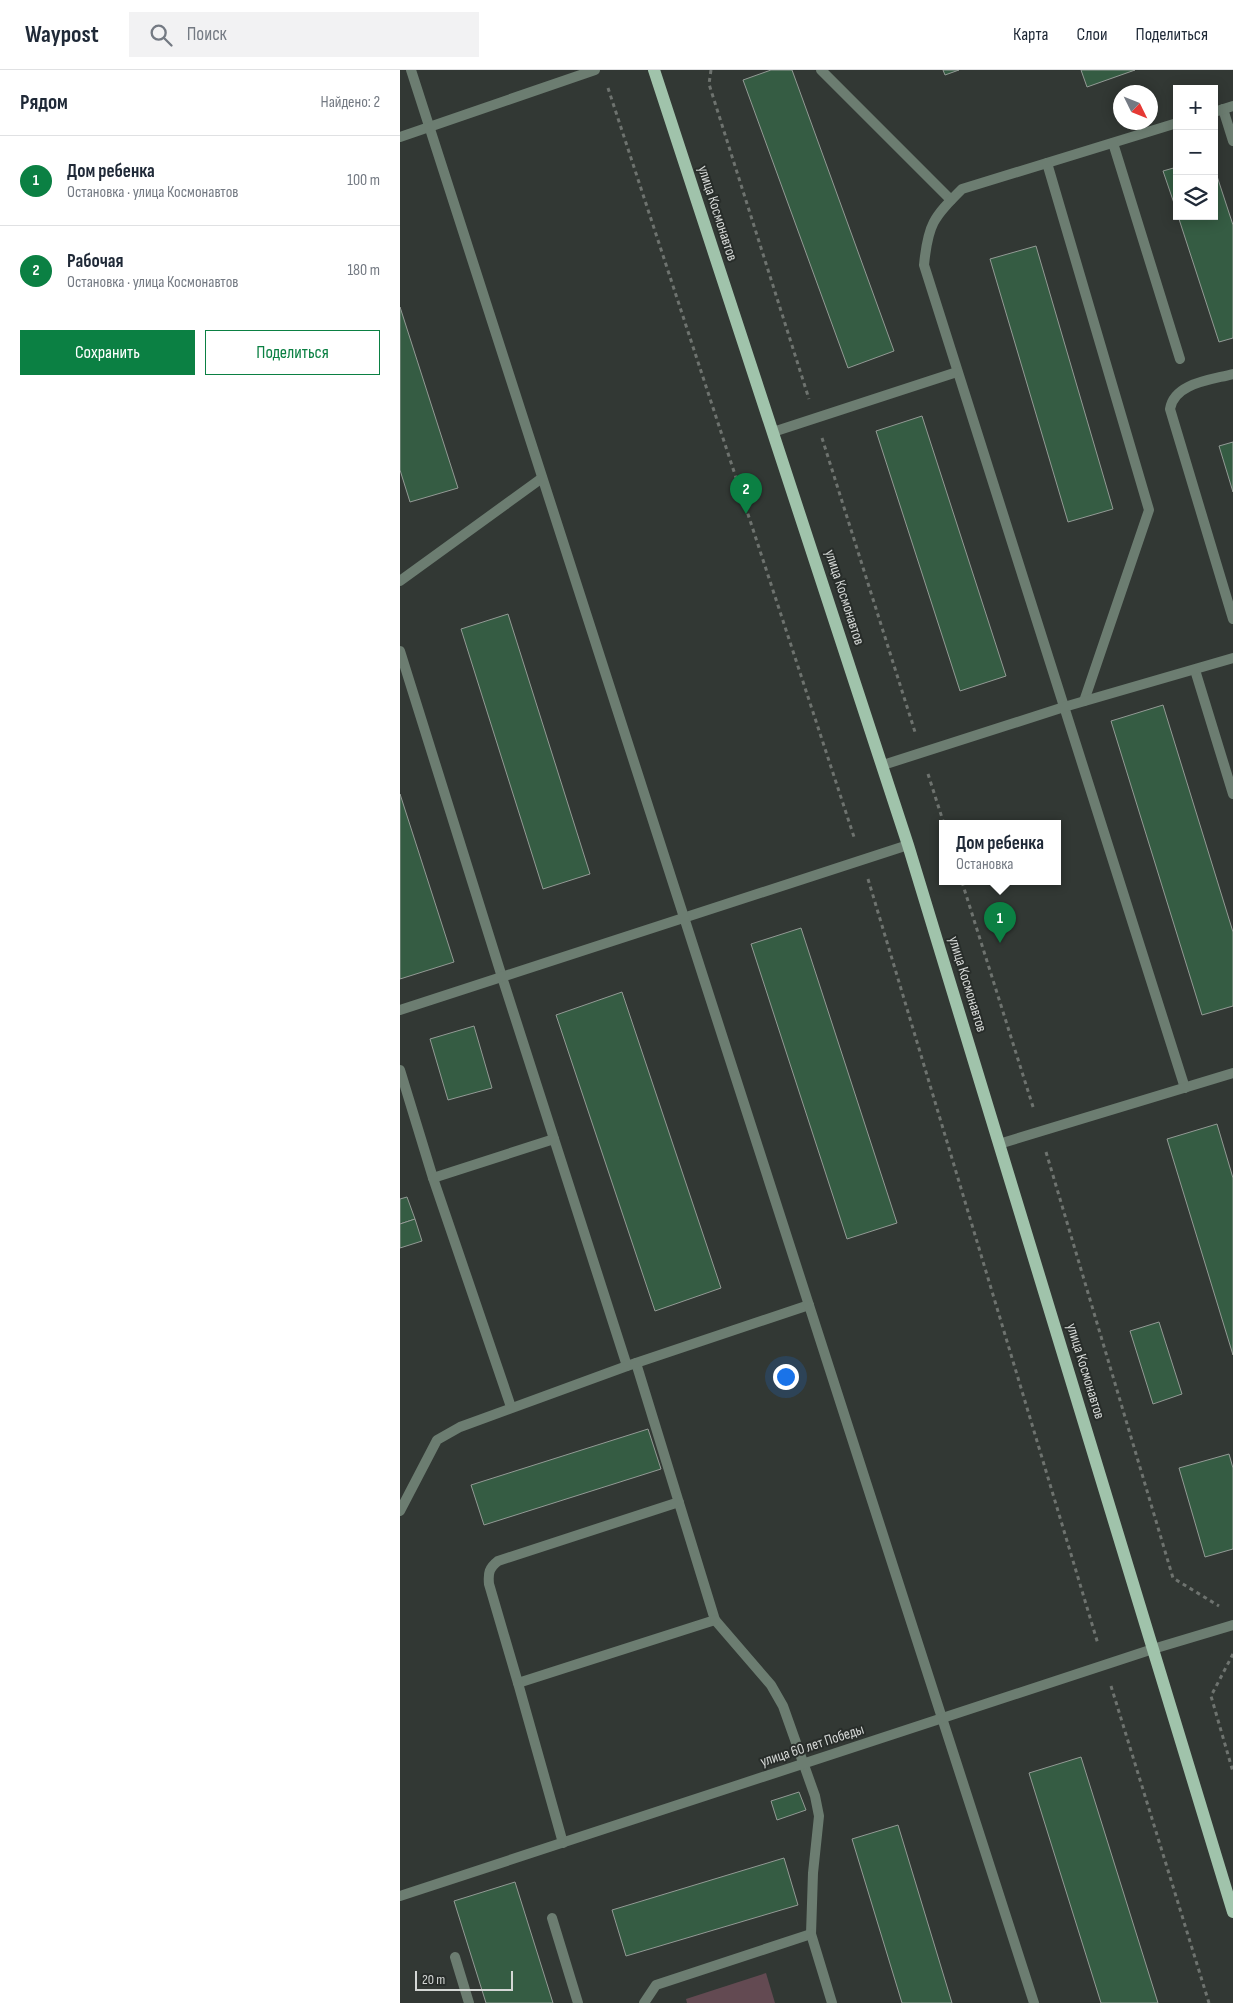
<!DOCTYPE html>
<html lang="ru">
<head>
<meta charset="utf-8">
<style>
  body { margin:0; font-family:"Sofia Sans Condensed",sans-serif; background:#f2f2f3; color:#1f2937 }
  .controls { position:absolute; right:15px; top:15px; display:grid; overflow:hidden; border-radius:0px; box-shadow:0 2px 12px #0003 }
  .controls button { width:45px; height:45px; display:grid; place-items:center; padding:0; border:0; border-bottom:1px solid #e0e1e3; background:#fff; color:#1f2937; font:25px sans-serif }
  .compass { position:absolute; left:713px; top:15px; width:45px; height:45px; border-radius:50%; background:#fff; box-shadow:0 2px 12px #0003; rotate:133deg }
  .scale { position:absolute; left:15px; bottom:12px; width:98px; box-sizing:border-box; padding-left:5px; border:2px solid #d4d7d5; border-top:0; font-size:14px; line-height:18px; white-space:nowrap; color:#d4d7d5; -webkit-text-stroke:4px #282d2a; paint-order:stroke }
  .you { position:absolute; left:385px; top:1306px; width:18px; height:18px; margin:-12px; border:4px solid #fff; border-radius:50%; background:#1a73e8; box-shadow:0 0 0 8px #1a73e833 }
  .badge { display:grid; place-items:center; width:32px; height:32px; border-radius:50%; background:#0b8043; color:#fff; font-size:16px; font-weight:700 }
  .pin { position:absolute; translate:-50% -41px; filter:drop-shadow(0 1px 2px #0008) }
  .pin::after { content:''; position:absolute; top:26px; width:18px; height:15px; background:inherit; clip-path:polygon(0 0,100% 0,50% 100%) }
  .popup { position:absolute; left:539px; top:750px; width:122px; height:65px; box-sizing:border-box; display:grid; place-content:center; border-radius:0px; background:#fff; filter:drop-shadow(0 1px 4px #0005); font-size:16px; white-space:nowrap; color:#747a83 }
  .popup b { font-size:19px; color:#1f2937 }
  .popup::after { content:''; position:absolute; left:50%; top:100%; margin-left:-10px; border:10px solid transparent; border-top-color:#fff }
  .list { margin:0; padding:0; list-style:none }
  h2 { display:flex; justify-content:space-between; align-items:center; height:65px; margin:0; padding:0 20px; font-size:21px }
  h2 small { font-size:16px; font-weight:400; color:#747a83 }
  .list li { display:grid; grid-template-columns:32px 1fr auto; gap:15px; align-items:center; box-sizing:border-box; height:90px; padding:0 20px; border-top:1px solid #e0e1e3 }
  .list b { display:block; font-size:19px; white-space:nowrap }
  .list p { margin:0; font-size:16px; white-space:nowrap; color:#747a83 }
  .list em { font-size:16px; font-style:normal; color:#747a83 }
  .actions { display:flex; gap:10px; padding:15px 20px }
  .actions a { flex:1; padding:11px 0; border:1px solid #0b8043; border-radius:0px; text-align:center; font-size:18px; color:#0b8043 }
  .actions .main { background:#0b8043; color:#fff }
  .icon { flex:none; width:28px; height:28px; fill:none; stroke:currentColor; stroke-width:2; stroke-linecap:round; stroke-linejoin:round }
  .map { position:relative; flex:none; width:833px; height:1933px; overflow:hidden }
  header { display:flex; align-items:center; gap:30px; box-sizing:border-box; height:70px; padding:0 25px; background:#fff; border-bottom:1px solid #e0e1e3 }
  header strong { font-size:24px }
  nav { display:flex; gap:28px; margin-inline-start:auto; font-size:18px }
  .search { width:350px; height:45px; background:#f2f2f3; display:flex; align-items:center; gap:12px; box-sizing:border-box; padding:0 18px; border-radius:0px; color:#747a83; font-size:19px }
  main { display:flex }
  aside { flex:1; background:#fff }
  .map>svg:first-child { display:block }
  .green { fill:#634a52 }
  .building { fill:#355c43; stroke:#939a95 }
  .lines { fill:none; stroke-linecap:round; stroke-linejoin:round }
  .path { stroke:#6e736f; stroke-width:3; stroke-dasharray:4 4; stroke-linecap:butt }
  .service { stroke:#6c7d71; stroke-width:10 }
  .minor { stroke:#6c7d71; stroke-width:10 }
  .tertiary { stroke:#6c7d71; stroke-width:10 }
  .primary { stroke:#a0c3ab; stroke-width:12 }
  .labels { text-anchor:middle; stroke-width:4; stroke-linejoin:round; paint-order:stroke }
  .street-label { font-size:15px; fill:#d4d7d5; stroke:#282d2a }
</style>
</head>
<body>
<header>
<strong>Waypost</strong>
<div class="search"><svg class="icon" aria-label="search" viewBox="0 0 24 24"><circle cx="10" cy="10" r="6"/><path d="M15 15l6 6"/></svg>Поиск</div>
<nav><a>Карта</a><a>Слои</a><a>Поделиться</a></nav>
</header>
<main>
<aside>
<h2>Рядом<small>Найдено: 2</small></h2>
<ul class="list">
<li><span class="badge">1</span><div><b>Дом ребенка</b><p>Остановка · улица Космонавтов</p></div><em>100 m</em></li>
<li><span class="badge">2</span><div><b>Рабочая</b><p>Остановка · улица Космонавтов</p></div><em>180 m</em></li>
</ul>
<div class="actions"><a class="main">Сохранить</a><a>Поделиться</a></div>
</aside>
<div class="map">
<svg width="833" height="1933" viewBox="0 0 833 1933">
  <rect width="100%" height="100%" fill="#323834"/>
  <polygon class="green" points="366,1903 375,1933 287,1933 286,1929"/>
  <g class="building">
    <polygon points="371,0 392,0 494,281 448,298 343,10"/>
    <polygon points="543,0 559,0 545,5"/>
    <polygon points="681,0 735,0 687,17"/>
    <polygon points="777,97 777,142 763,101"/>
    <polygon points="814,97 833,155 833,268 819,272 778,146 814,146"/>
    <polygon points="636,176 713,439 668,452 590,189"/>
    <polygon points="0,237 58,418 10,432 0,400"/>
    <polygon points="522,346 606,606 560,621 476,361"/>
    <polygon points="833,372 833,422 819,376"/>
    <polygon points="108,544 190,804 143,819 61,559"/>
    <polygon points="763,635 833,862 833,936 802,945 711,651"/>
    <polygon points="0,724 54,892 0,909"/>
    <polygon points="401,858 497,1153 447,1169 351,874"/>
    <polygon points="222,922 321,1218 255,1241 156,945"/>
    <polygon points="74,956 92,1018 48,1030 30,969"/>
    <polygon points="817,1054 833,1108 833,1285 767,1069"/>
    <polygon points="7,1127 15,1149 0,1154 0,1129"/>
    <polygon points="15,1149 22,1171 0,1178 0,1154"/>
    <polygon points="759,1252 782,1324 753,1334 730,1261"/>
    <polygon points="248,1359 261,1399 84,1455 71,1415"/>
    <polygon points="829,1384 833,1398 833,1479 805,1487 779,1398"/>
    <polygon points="681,1687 758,1933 701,1933 629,1703"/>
    <polygon points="399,1722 406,1740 377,1750 371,1731"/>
    <polygon points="498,1755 552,1933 502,1933 452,1769"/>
    <polygon points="384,1788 398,1835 226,1886 212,1840"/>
    <polygon points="115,1812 153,1933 86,1933 54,1831"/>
  </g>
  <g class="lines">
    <g class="path">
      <polyline points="311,0 309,14 409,329"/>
      <polyline points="208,18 455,770"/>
      <polyline points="422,368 515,662"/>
      <polyline points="528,704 544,754"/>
      <polyline points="468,809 698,1574"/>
      <polyline points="562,812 634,1040"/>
      <polyline points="646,1082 773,1508 819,1536"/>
      <polyline points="833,1584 811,1626 833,1702"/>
      <polyline points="711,1616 809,1933"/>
    </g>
    <g class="service">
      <polyline points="421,0 551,130"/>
      <polyline points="823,39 833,71"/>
      <polyline points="814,42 833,36"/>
      <path d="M777 53 562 119C533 148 528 154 524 195L785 1018"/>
      <polyline points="713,73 780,289"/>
      <polyline points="647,93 749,440 684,631"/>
      <path d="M833 304C811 310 774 313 770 339L833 549"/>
      <polyline points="373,362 557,302"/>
      <polyline points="0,511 142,408"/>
      <polyline points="0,581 102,907 227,1296"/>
      <polyline points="795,600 833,724"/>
      <polyline points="483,695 664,637 833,588"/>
      <polyline points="0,940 508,775"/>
      <polyline points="0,1000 33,1108 111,1337"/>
      <polyline points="599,1074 833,1003"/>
      <polyline points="33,1108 154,1069"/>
      <path d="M236 1293 315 1550 118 1613 89 1514C88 1503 89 1498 98 1491L279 1432"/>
      <polyline points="0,1441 37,1370 60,1357 227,1296 409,1235"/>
      <polyline points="315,1550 371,1615 383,1636 415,1726 419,1746 413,1803 411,1864 432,1933"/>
      <polyline points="118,1613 163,1773"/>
      <polyline points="542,1648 634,1933"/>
      <polyline points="152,1848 178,1933"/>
      <polyline points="55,1887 69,1933"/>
      <polyline points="244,1933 256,1915 411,1864"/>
    </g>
    <g class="minor">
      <polyline points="11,0 542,1648"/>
      <polyline points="0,67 195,0"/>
    </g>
    <polyline class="tertiary" points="0,1826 753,1579 833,1555"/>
    <polyline class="primary" points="254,0 508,775 833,1842"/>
  </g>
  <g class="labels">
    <g class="street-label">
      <text transform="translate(318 143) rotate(72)" y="5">улица Космонавтов</text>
      <text transform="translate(445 527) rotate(72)" y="5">улица Космонавтов</text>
      <text transform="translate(568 914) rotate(73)" y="5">улица Космонавтов</text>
      <text transform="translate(686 1301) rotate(73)" y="5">улица Космонавтов</text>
      <text transform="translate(412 1675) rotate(-18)" y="5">улица 60 лет Победы</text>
    </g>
  </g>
</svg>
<div class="controls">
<button>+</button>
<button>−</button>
<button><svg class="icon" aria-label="layers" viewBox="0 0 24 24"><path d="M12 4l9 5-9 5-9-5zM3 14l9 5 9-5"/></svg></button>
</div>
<svg class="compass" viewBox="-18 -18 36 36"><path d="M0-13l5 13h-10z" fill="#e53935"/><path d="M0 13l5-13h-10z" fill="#747a83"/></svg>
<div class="scale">20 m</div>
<div class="you"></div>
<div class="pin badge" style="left:600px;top:873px">1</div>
<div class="popup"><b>Дом ребенка</b>Остановка</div>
<div class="pin badge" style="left:346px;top:444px">2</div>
</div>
</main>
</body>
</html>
